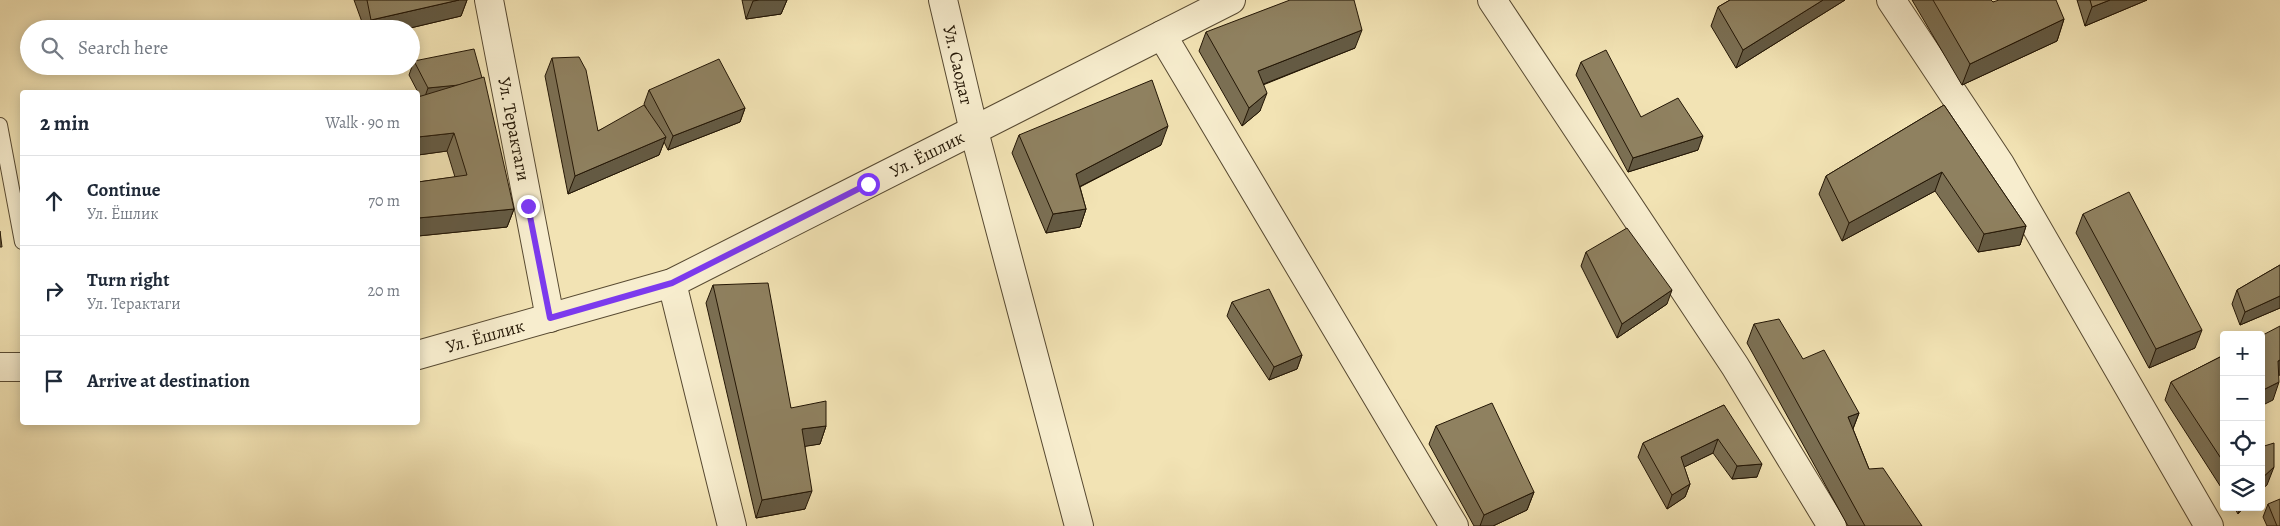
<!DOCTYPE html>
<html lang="en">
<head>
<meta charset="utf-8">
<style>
  body { margin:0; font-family:Alegreya,serif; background:#f2f2f3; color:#1f2937 }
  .controls { position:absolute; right:15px; bottom:15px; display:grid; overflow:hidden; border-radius:5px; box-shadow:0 2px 12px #0003 }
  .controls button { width:45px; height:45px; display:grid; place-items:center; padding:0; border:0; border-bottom:1px solid #e0e1e3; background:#fff; color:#1f2937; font:25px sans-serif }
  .stop { position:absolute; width:15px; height:15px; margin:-11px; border:4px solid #7c3aed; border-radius:50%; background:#fff }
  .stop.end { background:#7c3aed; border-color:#fff; box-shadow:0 1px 5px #0008 }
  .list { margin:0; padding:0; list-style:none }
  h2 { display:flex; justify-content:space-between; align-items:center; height:65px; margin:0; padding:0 20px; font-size:21px }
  h2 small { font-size:16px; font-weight:400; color:#747a83 }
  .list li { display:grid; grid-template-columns:32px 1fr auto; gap:15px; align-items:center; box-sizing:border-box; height:90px; padding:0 20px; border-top:1px solid #e0e1e3 }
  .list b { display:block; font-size:19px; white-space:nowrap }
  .list p { margin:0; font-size:16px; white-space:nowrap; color:#747a83 }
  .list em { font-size:16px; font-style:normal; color:#747a83 }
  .icon { flex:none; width:28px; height:28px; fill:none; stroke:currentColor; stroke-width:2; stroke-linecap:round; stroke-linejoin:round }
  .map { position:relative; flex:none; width:2280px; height:526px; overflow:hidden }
  .search { position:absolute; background:#fff; box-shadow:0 2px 12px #0003; left:20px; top:20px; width:400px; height:55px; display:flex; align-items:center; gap:12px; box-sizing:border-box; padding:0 18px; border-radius:28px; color:#747a83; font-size:19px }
  .panel { position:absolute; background:#fff; box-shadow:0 2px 12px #0003; left:20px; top:90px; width:400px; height:335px; border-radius:5px }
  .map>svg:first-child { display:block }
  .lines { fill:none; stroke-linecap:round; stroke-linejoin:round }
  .lane-casing { stroke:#574931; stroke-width:16 }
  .street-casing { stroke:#574931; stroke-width:30 }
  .lane { stroke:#f7edce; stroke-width:14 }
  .street { stroke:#f7edce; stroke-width:28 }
  .wall { fill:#7b6f53; stroke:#231605 }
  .shaded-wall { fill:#645a43; stroke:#231605 }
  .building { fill:#8f8160; stroke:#231605 }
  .route { stroke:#7c3aed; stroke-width:6 }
  .labels { text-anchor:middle; stroke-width:4.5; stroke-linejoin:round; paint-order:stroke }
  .street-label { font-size:18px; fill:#231605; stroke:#f7edce }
</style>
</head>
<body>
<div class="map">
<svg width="2280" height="526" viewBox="0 0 2280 526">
  <rect width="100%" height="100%" fill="#f2e3b4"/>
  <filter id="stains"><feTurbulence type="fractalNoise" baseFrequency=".004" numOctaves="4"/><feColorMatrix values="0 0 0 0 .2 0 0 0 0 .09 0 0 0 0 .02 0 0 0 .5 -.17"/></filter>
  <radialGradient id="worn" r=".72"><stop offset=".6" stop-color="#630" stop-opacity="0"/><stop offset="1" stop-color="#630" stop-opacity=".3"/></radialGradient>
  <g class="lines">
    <g class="lane-casing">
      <polyline id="lane" points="0,125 22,242"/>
    </g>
    <g class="street-casing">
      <g id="street">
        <polyline points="489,0 550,318"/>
        <polyline points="943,0 974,131 1079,526"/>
        <polyline points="1492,0 1735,366 1832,526"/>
        <polyline points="1891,0 2000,164 2209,526"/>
        <polyline points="1162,35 1454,526"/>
        <polyline points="672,283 732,526"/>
        <polyline points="418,355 672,283 1231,0"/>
        <polyline points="0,367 22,367"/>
      </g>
    </g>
    <use href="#lane" class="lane"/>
    <use href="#street" class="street"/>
  </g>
  <g class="wall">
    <polygon points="354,0 467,0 461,16 406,29 363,29 362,22"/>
    <polygon points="742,0 787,0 781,14 746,19"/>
    <polygon points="1730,0 1845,0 1736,68 1711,26 1718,7"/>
    <polygon points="1912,0 1991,0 1993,2 2064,19 2057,41 1962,85"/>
    <polygon points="2077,0 2147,0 2085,26"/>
    <polygon points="1206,32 1355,48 1263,85 1260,111 1242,126 1199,51"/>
    <polygon points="552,58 598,131 646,108 644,104 649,90 745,108 740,122 668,150 664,142 659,155 568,194 545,76"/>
    <polygon points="414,61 514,209 507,227 418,236 418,182 455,177 447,151 418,155 418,97 420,96 409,75"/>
    <polygon points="1581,62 1641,117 1698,150 1628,172 1576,75"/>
    <polygon points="1944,105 2026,226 2020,245 1978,252 1935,191 1842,241 1819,194 1826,176"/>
    <polygon points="1019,135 1161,145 1080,187 1086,209 1080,227 1046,233 1012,153"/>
    <polygon points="2083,214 2195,348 2149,368 2076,233"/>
    <polygon points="1586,252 1667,304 1617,338 1581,266"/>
    <polygon points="2280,265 2280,308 2240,325 2232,304 2237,290"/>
    <polygon points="713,285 791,408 826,426 820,444 805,446 805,509 756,518 706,303"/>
    <polygon points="1232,302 1302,355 1297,369 1269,380 1227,316"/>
    <polygon points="1754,324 1803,359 1859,413 1853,429 1869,469 1922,526 1848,526 1747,343"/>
    <polygon points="2224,355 2224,492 2165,400 2171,382"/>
    <polygon points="1724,405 1757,477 1732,479 1713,453 1684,467 1690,484 1685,497 1667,509 1638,457 1643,443"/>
    <polygon points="1436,426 1534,492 1527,510 1493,526 1474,526 1429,444"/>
    <polygon points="2268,504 2280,526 2267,526 2263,517"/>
    <polygon points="2234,507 2244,507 2238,514"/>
  </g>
  <g class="shaded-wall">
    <polygon points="459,0 467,0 461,16 406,29 367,29 371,20"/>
    <polygon points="759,0 787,0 781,14 746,19 753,1"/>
    <polygon points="1823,0 1845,0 1736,68 1743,50"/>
    <polygon points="2110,0 2147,0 2085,26 2092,7"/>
    <polygon points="2064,19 2057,41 1962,85 1970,64"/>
    <polygon points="1362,30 1355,48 1251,89 1258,71"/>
    <polygon points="483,82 423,102 428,88"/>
    <polygon points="1267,93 1260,111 1242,126 1249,108"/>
    <polygon points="745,108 740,122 668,150 673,136"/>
    <polygon points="1168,126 1161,145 1069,192 1076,174"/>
    <polygon points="454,133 447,151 418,155 418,137"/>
    <polygon points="1703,136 1698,150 1628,172 1633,158"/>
    <polygon points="666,137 659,155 568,194 575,176"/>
    <polygon points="1942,172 1935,191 1842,241 1849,223"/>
    <polygon points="514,209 507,227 418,236 418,218"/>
    <polygon points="1086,209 1080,227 1046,233 1053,214"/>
    <polygon points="2026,226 2020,245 1978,252 1984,234"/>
    <polygon points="1672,290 1667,304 1617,338 1622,324"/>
    <polygon points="2280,296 2280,308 2240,325 2245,312"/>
    <polygon points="2202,330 2195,348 2149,368 2156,349"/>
    <polygon points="1302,355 1297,369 1269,380 1274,367"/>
    <polygon points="2280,360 2280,375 2271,379 2278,361"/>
    <polygon points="2279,382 2273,400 2261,406 2261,391"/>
    <polygon points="1859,413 1852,431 1848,417"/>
    <polygon points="826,426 820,444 795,448 802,429"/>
    <polygon points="1718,439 1713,453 1676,471 1681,457"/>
    <polygon points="1762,464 1757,477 1732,479 1737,466"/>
    <polygon points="2274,467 2267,485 2261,490 2261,479"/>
    <polygon points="1690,484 1685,497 1667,509 1672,495"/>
    <polygon points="812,491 805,509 756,518 762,500"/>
    <polygon points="1534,492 1527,510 1493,526 1480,526 1484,515"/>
    <polygon points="2240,507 2244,507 2238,514"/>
  </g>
  <g class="building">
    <polygon points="367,0 459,0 371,20"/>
    <polygon points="1290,0 1354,0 1362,30 1258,71 1267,93 1249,108 1206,32"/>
    <polygon points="1730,0 1823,0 1743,50 1718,7"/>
    <polygon points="1933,0 1991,0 1993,2 1999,0 2056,0 2064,19 1970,64"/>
    <polygon points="2090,0 2110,0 2092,7"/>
    <polygon points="474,49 482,78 459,85 428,88 414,61"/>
    <polygon points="1606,50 1641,117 1678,98 1703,136 1633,158 1581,62"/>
    <polygon points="579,57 586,70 598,131 644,105 666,137 575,176 552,58"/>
    <polygon points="719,59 745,108 673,136 649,90"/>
    <polygon points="484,77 514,209 418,218 418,182 467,175 454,133 418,137 418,97"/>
    <polygon points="1152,80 1168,126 1076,174 1086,209 1053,214 1019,135"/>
    <polygon points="1944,105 2026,226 1984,234 1942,172 1849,223 1826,176"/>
    <polygon points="2129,192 2202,330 2156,349 2083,214"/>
    <polygon points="1627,228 1672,290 1622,324 1586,252"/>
    <polygon points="0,231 2,247 0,247"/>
    <polygon points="2280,265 2280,296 2245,312 2237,290"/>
    <polygon points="768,283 791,408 826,401 826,426 802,429 812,491 762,500 713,285"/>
    <polygon points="1269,289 1302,355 1274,367 1232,302"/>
    <polygon points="1779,319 1803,359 1824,350 1859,413 1848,417 1869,469 1883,468 1922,526 1865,526 1754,324"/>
    <polygon points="2280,326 2280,360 2278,361 2279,382 2261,391 2261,336"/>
    <polygon points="2224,355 2224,463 2171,382"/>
    <polygon points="1492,403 1534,492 1484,515 1436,426"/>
    <polygon points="1724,405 1762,464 1737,466 1718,439 1681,457 1690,484 1672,495 1643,443"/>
    <polygon points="2274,443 2274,467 2261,479 2261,447"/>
    <polygon points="2280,499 2280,526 2277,526 2268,504"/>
  </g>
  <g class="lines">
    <polyline class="route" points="528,206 550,318 672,283 868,184"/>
  </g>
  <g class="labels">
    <g class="street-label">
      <text transform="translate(958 65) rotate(77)" y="6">Ул. Саодат</text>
      <text transform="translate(514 129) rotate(79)" y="6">Ул. Терактаги</text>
      <text transform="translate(927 154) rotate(-27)" y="6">Ул. Ёшлик</text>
      <text transform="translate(485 336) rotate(-16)" y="6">Ул. Ёшлик</text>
    </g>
  </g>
  <rect width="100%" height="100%" filter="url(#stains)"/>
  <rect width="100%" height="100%" fill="url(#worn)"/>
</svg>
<div class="controls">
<button>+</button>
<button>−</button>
<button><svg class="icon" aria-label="locate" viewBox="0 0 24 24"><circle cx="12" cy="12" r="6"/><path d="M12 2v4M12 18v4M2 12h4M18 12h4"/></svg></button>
<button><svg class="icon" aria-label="layers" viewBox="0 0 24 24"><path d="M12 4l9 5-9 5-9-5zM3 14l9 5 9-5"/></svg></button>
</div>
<div class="stop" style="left:868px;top:184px"></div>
<div class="stop end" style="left:528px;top:206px"></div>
<div class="search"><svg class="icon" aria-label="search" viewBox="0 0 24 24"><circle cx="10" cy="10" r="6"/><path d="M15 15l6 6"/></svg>Search here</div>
<section class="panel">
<h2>2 min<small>Walk · 90 m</small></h2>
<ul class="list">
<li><svg class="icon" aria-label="ahead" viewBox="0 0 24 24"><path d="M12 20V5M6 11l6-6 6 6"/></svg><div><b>Continue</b><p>Ул. Ёшлик</p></div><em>70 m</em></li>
<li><svg class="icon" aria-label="right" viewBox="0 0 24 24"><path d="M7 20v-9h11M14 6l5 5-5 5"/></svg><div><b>Turn right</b><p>Ул. Терактаги</p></div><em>20 m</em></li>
<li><svg class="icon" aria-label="arrive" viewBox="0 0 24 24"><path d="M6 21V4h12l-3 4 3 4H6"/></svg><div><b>Arrive at destination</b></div></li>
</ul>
</section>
</div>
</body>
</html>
